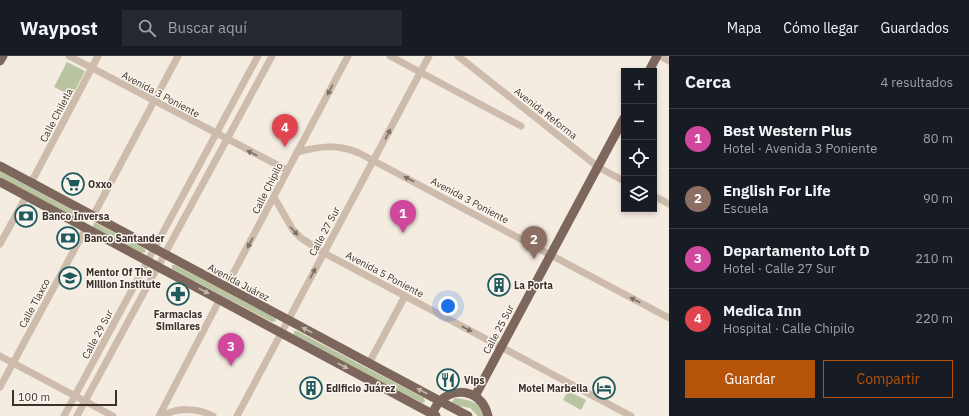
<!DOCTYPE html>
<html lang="es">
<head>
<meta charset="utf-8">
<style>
  body { margin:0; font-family:"IBM Plex Sans",sans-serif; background:#242831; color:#f1f3f6 }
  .controls { position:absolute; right:12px; top:12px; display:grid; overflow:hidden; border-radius:0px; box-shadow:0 2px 6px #0003 }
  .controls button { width:36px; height:36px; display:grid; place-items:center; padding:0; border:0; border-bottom:1px solid #363941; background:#171b24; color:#f1f3f6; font:20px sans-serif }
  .scale { position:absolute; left:12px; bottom:10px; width:105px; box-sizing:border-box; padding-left:4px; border:2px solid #3b302b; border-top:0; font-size:11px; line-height:14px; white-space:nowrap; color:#3b302b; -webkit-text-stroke:3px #fbf5ee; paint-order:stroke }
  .you { position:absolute; left:448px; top:250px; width:14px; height:14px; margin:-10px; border:3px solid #fff; border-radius:50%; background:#1a73e8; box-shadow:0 0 0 6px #1a73e833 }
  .badge { display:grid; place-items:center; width:26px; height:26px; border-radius:50%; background:#b45309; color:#fff; font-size:13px; font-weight:700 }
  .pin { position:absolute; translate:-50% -33px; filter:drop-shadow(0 1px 2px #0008) }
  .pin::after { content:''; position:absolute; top:21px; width:14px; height:12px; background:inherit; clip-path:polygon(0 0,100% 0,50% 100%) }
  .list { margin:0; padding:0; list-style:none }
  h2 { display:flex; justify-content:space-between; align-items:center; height:52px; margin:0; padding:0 16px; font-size:17px }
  h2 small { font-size:13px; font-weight:400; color:#9ea1a6 }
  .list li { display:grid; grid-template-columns:26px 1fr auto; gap:12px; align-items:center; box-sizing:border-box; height:60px; padding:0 16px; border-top:1px solid #363941 }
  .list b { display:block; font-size:15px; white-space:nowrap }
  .list p { margin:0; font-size:13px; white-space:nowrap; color:#9ea1a6 }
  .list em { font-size:13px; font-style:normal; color:#9ea1a6 }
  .actions { display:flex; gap:8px; padding:12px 16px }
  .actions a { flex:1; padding:9px 0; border:1px solid #b45309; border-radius:0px; text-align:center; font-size:14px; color:#b45309 }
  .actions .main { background:#b45309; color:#fff }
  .icon { flex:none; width:22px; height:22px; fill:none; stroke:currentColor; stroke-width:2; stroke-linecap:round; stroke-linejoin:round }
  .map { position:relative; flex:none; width:669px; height:360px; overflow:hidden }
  header { display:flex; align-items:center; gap:24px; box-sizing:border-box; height:56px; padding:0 20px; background:#171b24; border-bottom:1px solid #363941 }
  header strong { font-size:19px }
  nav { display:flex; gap:22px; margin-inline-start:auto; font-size:14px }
  .search { width:280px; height:36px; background:#242831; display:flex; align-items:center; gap:10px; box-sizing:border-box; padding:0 14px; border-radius:0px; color:#9ea1a6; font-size:15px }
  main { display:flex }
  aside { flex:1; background:#171b24 }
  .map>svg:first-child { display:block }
  .green { fill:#b8c4a0 }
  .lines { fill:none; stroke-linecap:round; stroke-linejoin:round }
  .minor { stroke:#cdbbac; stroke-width:7 }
  .major { stroke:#7d675c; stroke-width:9 }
  .oneway { fill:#7d6f65 }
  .oneway2 { fill:#c2b5ac }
  .labels { text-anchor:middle; stroke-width:3; stroke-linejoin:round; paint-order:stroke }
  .street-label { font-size:10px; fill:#3b302b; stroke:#fbf5ee }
  .poi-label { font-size:10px; font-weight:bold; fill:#3b302b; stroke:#fbf5ee; text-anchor:start }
</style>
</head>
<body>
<header>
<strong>Waypost</strong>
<div class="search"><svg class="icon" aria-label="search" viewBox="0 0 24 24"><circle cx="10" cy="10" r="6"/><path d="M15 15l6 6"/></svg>Buscar aquí</div>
<nav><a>Mapa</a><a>Cómo llegar</a><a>Guardados</a></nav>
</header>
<main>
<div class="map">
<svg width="669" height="360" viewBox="0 0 669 360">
  <rect width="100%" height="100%" fill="#f4ebe1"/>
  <g class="green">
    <polygon points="67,6 85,15 72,40 54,31"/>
    <polygon points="0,115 83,160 84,163 80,164 0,121"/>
    <polygon points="94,167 96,167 145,193 146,196 142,197 93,171"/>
    <polygon points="172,209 175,209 275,262 276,265 272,266 172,213"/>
    <polygon points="294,275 297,275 424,342 425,346 422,347 294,279"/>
    <polygon points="568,335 586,344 581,354 563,344"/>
    <path d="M455 342C468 344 480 345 486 360H478L470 352 454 349 452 345Z"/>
  </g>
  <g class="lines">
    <g class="minor">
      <polyline points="69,0 287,114"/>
      <polyline points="390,0 521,70"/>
      <polyline points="458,0 598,111 624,125"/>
      <polyline points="660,0 669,5"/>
      <path d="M297 96C321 90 336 88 359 97L669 262"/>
      <polyline points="31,127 98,0"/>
      <polyline points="654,140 669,148"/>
      <polyline points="274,141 293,174 301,182 324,197 631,360"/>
      <polyline points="93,160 178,0"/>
      <polyline points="0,188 27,139"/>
      <polyline points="226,231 348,0"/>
      <polyline points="0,300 113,360"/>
      <polyline points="369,307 405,240"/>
      <polyline points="0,331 86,172"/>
      <polyline points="64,360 258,0"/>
      <polyline points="77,360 272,0"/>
      <polyline points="159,360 220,243"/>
      <path d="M163 360C177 351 198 352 213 360"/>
      <polyline points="237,360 429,0"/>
    </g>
    <g class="major">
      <polyline points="0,5 3,0"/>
      <polyline points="649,15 657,0"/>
      <polyline points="0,110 468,360"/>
      <polyline points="0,126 436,360"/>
      <polyline points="475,340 624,62"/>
      <path d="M432 360C440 329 481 328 488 360"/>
    </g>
  </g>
  <defs><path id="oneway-solid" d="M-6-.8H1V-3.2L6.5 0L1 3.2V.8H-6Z"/></defs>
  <g class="oneway">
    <use href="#oneway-solid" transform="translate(330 34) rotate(118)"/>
    <use href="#oneway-solid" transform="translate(388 78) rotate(-62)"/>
    <use href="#oneway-solid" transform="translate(252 97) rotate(-153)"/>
    <use href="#oneway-solid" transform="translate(409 123) rotate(-152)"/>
    <use href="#oneway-solid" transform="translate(294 175) rotate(49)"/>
    <use href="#oneway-solid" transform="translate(250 187) rotate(118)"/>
    <use href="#oneway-solid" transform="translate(313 217) rotate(-62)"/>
    <use href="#oneway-solid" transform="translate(635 244) rotate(-152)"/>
    <use href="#oneway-solid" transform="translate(467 273) rotate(28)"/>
  </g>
  <g class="oneway2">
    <use href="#oneway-solid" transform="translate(204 235) rotate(28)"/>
    <use href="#oneway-solid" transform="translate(307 274) rotate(-152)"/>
    <use href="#oneway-solid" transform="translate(343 310) rotate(28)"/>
    <use href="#oneway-solid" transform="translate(422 335) rotate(-152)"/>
  </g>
  <defs>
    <g id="supermarket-ring" transform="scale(1.15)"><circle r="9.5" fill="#fbf5ee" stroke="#1f5a5e" stroke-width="1.5"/><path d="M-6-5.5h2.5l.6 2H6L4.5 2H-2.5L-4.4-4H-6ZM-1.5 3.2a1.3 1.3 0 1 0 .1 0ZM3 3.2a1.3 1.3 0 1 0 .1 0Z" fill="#1f5a5e"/></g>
    <g id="bank-ring" transform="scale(1.15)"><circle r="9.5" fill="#fbf5ee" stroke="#1f5a5e" stroke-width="1.5"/><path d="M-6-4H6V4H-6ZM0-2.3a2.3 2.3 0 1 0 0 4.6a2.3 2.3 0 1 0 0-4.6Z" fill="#1f5a5e"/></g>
    <g id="school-ring" transform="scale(1.15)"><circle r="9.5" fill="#fbf5ee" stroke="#1f5a5e" stroke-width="1.5"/><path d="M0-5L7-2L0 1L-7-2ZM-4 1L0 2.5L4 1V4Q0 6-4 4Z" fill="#1f5a5e"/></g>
    <g id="building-ring" transform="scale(1.15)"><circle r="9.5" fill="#fbf5ee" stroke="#1f5a5e" stroke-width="1.5"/><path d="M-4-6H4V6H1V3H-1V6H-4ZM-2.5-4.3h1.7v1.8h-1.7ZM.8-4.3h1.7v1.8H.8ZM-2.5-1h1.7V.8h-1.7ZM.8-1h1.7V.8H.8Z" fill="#1f5a5e"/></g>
    <g id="pharmacy-ring" transform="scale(1.15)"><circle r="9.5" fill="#fbf5ee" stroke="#1f5a5e" stroke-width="1.5"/><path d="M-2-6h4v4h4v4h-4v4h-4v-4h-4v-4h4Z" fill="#1f5a5e"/></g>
    <g id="restaurant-ring" transform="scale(1.15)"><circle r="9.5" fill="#fbf5ee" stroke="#1f5a5e" stroke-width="1.5"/><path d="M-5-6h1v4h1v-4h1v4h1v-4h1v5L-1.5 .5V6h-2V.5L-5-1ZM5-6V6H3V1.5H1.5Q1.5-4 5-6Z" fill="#1f5a5e"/></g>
    <g id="hotel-ring" transform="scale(1.15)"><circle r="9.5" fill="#fbf5ee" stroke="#1f5a5e" stroke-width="1.5"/><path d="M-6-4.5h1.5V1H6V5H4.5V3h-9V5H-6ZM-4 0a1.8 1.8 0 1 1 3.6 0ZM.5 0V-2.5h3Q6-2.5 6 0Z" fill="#1f5a5e"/></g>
  </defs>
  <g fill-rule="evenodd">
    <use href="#supermarket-ring" x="73" y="128"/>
    <use href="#bank-ring" x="26" y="160"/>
    <use href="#bank-ring" x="68" y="182"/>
    <use href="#school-ring" x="70" y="222"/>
    <use href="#building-ring" x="499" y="229"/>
    <use href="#pharmacy-ring" x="178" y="238"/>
    <use href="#restaurant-ring" x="448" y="324"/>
    <use href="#building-ring" x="311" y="332"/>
    <use href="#hotel-ring" x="604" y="332"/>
  </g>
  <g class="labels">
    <g class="street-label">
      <text transform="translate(161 38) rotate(28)" y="4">Avenida 3 Poniente</text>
      <text transform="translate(546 57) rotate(38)" y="4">Avenida Reforma</text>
      <text transform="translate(56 59) rotate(-62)" y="4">Calle Chiletla</text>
      <text transform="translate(267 132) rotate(-63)" y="4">Calle Chipilo</text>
      <text transform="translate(470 144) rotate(28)" y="4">Avenida 3 Poniente</text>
      <text transform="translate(324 175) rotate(-62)" y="4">Calle 27 Sur</text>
      <text transform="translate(385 218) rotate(28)" y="4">Avenida 5 Poniente</text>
      <text transform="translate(239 226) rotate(28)" y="4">Avenida Juárez</text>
      <text transform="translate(34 247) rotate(-62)" y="4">Calle Tlaxco</text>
      <text transform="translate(498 273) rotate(-62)" y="4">Calle 25 Sur</text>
      <text transform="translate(97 278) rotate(-62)" y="4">Calle 29 Sur</text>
    </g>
    <g class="poi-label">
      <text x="88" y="132">Oxxo</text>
      <text x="42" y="164">Banco Inversa</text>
      <text x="84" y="186">Banco Santander</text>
      <text x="86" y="220">Mentor Of The<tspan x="86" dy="12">Million Institute</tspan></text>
      <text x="514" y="233">La Porta</text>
      <text x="178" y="262" text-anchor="middle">Farmacias<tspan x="178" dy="12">Similares</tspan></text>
      <text x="464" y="328">Vips</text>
      <text x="326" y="336">Edificio Juárez</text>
      <text x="588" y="336" text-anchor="end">Motel Marbella</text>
    </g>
  </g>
</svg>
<div class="controls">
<button>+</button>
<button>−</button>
<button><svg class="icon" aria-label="locate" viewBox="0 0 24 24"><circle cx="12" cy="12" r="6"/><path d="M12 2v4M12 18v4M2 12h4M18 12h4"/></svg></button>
<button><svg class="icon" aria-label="layers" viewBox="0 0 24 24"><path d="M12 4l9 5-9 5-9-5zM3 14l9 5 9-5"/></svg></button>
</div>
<div class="scale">100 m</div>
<div class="you"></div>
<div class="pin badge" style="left:403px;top:177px;background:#d1479c">1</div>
<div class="pin badge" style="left:534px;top:203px;background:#8d6e63">2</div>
<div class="pin badge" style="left:231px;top:310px;background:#d1479c">3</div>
<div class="pin badge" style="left:285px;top:91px;background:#e0444e">4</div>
</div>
<aside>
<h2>Cerca<small>4 resultados</small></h2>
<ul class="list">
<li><span class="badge" style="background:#d1479c">1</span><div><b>Best Western Plus</b><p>Hotel · Avenida 3 Poniente</p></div><em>80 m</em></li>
<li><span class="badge" style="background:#8d6e63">2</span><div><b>English For Life</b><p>Escuela</p></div><em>90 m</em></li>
<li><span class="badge" style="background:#d1479c">3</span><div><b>Departamento Loft D</b><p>Hotel · Calle 27 Sur</p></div><em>210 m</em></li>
<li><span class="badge" style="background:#e0444e">4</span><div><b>Medica Inn</b><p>Hospital · Calle Chipilo</p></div><em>220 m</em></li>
</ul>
<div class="actions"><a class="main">Guardar</a><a>Compartir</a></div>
</aside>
</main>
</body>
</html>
